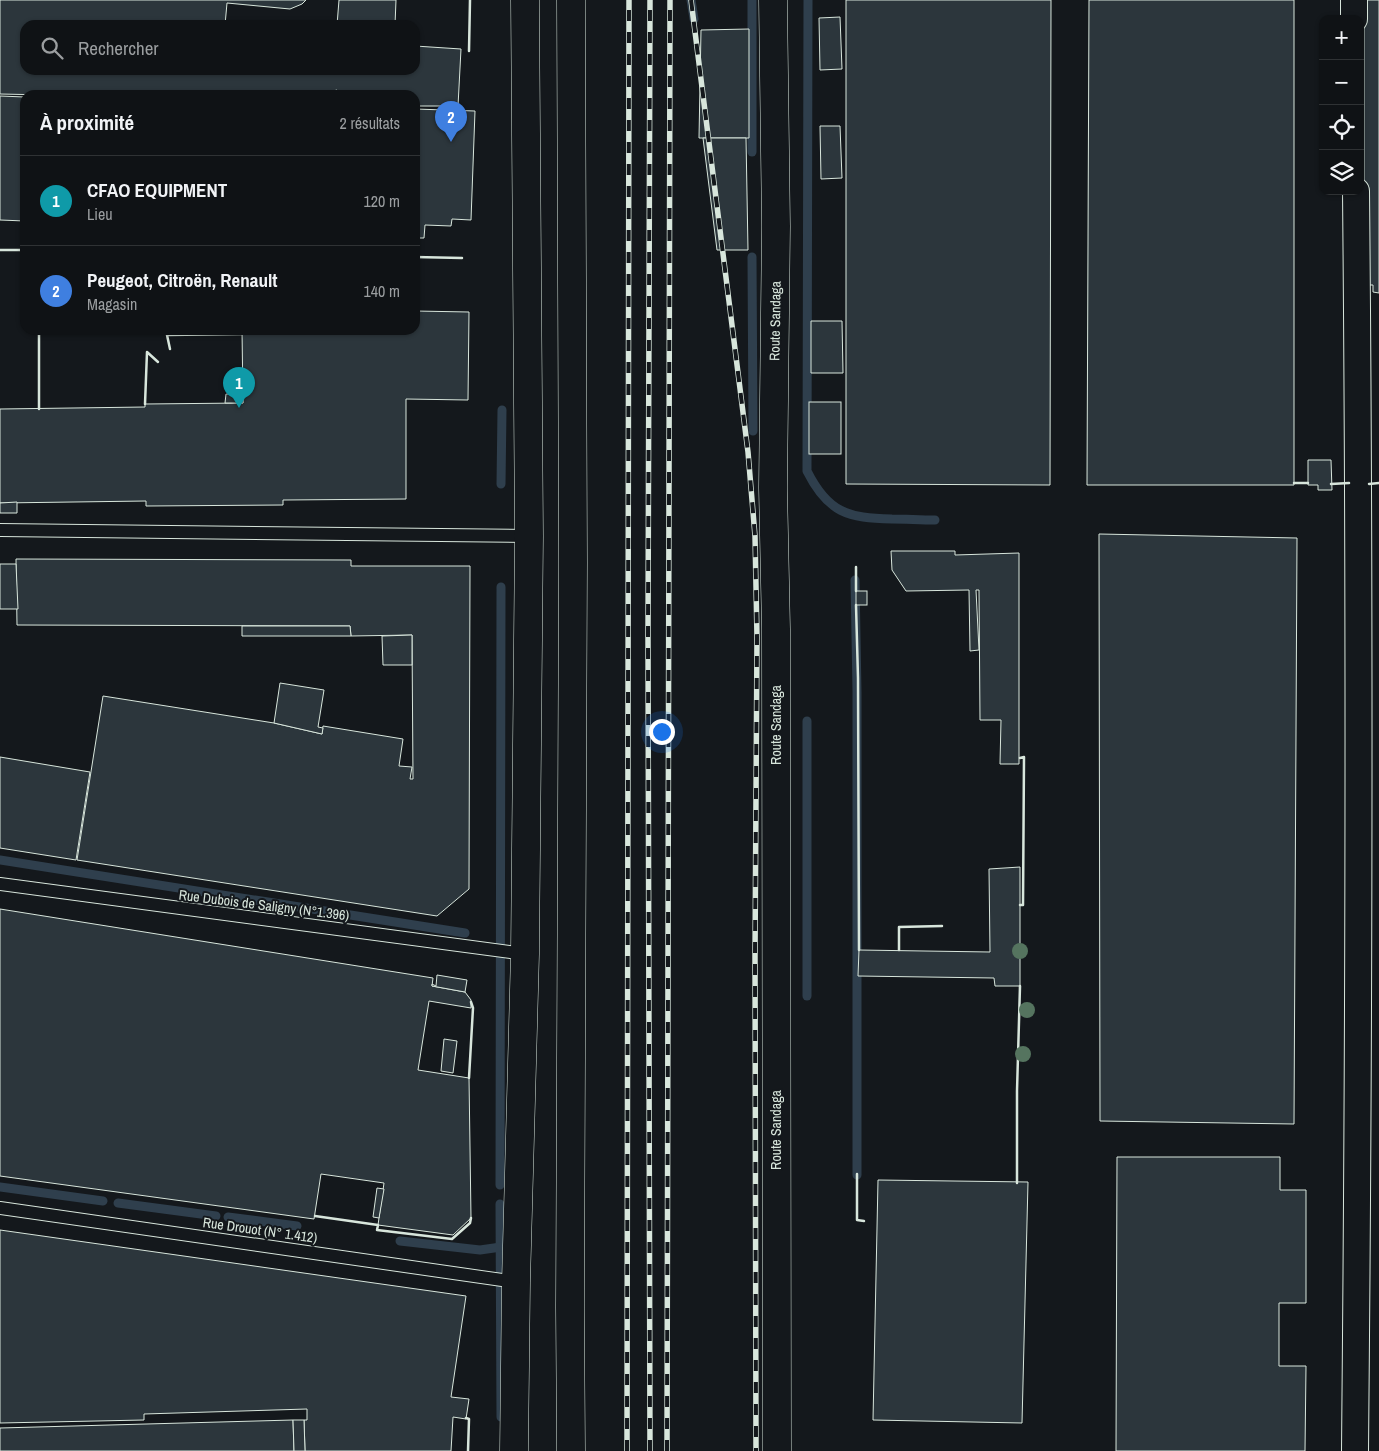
<!DOCTYPE html>
<html lang="fr">
<head>
<meta charset="utf-8">
<style>
  body { margin:0; font-family:"Archivo Narrow",sans-serif; background:#181b1e; color:#f1f3f6 }
  .controls { position:absolute; right:15px; top:15px; display:grid; overflow:hidden; border-radius:10px; box-shadow:0 1px 4px #0004 }
  .controls button { width:45px; height:45px; display:grid; place-items:center; padding:0; border:0; border-bottom:1px solid #2f3234; background:#0f1215; color:#f1f3f6; font:25px sans-serif }
  .you { position:absolute; left:661px; top:731px; width:18px; height:18px; margin:-12px; border:4px solid #fff; border-radius:50%; background:#1a73e8; box-shadow:0 0 0 8px #1a73e833 }
  .badge { display:grid; place-items:center; width:32px; height:32px; border-radius:50%; background:#ffb74d; color:#fff; font-size:16px; font-weight:700 }
  .pin { position:absolute; translate:-50% -41px; filter:drop-shadow(0 1px 2px #0008) }
  .pin::after { content:''; position:absolute; top:26px; width:18px; height:15px; background:inherit; clip-path:polygon(0 0,100% 0,50% 100%) }
  .list { margin:0; padding:0; list-style:none }
  h2 { display:flex; justify-content:space-between; align-items:center; height:65px; margin:0; padding:0 20px; font-size:21px }
  h2 small { font-size:16px; font-weight:400; color:#9b9ea0 }
  .list li { display:grid; grid-template-columns:32px 1fr auto; gap:15px; align-items:center; box-sizing:border-box; height:90px; padding:0 20px; border-top:1px solid #2f3234 }
  .list b { display:block; font-size:19px; white-space:nowrap }
  .list p { margin:0; font-size:16px; white-space:nowrap; color:#9b9ea0 }
  .list em { font-size:16px; font-style:normal; color:#9b9ea0 }
  .icon { flex:none; width:28px; height:28px; fill:none; stroke:currentColor; stroke-width:2; stroke-linecap:round; stroke-linejoin:round }
  .map { position:relative; flex:none; width:1379px; height:1451px; overflow:hidden }
  .search { position:absolute; background:#0f1215; box-shadow:0 1px 4px #0004; left:20px; top:20px; width:400px; height:55px; display:flex; align-items:center; gap:12px; box-sizing:border-box; padding:0 18px; border-radius:15px; color:#9b9ea0; font-size:19px }
  .panel { position:absolute; background:#0f1215; box-shadow:0 1px 4px #0004; left:20px; top:90px; width:400px; height:245px; border-radius:15px }
  .map>svg:first-child { display:block }
  .lines { fill:none; stroke-linecap:round; stroke-linejoin:round }
  .stream { stroke:#2f3f4d; stroke-width:9 }
  .building { fill:#2c363c; stroke:#d8e6dc }
  .lane-casing { stroke:#d8e6dc; stroke-width:14 }
  .street-casing { stroke:#d8e6dc; stroke-width:28 }
  .secondary-casing { stroke:#d8e6dc; stroke-width:29 }
  .highway-casing { stroke:#d8e6dc; stroke-width:29 }
  .lane { stroke:#14181c; stroke-width:12 }
  .street { stroke:#14181c; stroke-width:26 }
  .secondary { stroke:#14181c; stroke-width:28 }
  .highway { stroke:#14181c; stroke-width:28 }
  .rail-casing { stroke:#d8e6dc; stroke-width:5.5 }
  .rail { stroke:#14181c; stroke-width:4; stroke-dasharray:11; stroke-linecap:butt }
  .wall { stroke:#d8e6dc; stroke-width:2.5 }
  .tree { fill:#55745f }
  .labels { text-anchor:middle; stroke-width:4; stroke-linejoin:round; paint-order:stroke }
  .street-label { font-size:14px; fill:#d8e6dc; stroke:#14181c }
</style>
</head>
<body>
<div class="map">
<svg width="1379" height="1451" viewBox="0 0 1379 1451">
  <rect width="100%" height="100%" fill="#14181c"/>
  <g class="lines">
    <g class="stream">
      <polyline points="691,0 694,19"/>
      <path d="M808 0 807 471C828 513 848 518 892 519 906 519 920 520 935 520"/>
      <polyline points="752,152 752,0"/>
      <polyline points="752,257 753,431"/>
      <polyline points="501,484 502,410"/>
      <polyline points="855,580 857,692 857,1175"/>
      <polyline points="0,860 465,933"/>
      <polyline points="807,996 807,721"/>
      <polyline points="500,1185 501,587"/>
      <polyline points="0,1187 103,1201"/>
      <polyline points="118,1203 216,1216"/>
      <polyline points="500,1204 501,1417"/>
      <polyline points="228,1217 297,1226"/>
      <polyline points="400,1241 480,1250 501,1247"/>
    </g>
  </g>
  <g class="building">
    <polygon points="0,0 306,0 302,4 290,9 227,3 225,25 25,25 25,70 415,70 415,46 461,49 458,106 415,106 415,95 337,95 337,90 333,91 333,95 47,95 0,94"/>
    <polygon points="339,0 396,0 395,25 337,25"/>
    <polygon points="846,0 1051,0 1050,485 846,484"/>
    <polygon points="1089,0 1294,0 1294,485 1087,485"/>
    <polygon points="1364,0 1379,0 1379,293 1373,292 1373,285 1364,285"/>
    <polygon points="840,17 842,69 820,70 819,18"/>
    <polygon points="749,29 749,138 699,138 701,30"/>
    <polygon points="0,96 25,97 25,221 0,220"/>
    <polygon points="415,109 475,111 471,220 452,219 451,226 425,225 424,238 415,238"/>
    <polygon points="820,126 840,126 842,178 821,179"/>
    <polygon points="703,138 746,138 748,250 717,250"/>
    <polygon points="415,311 469,312 468,400 406,399 406,499 283,500 283,505 146,506 146,501 0,503 0,409 145,407 145,404 243,403 242,330 415,330"/>
    <polygon points="811,321 842,321 843,373 811,373"/>
    <polygon points="226,394 243,395 243,403 225,403"/>
    <rect x="809" y="402" width="32" height="52"/>
    <polygon points="1308,460 1331,460 1332,490 1318,490 1318,485 1308,485"/>
    <polygon points="17,502 17,513 0,513 0,503"/>
    <polygon points="1099,534 1297,538 1294,1124 1100,1121"/>
    <polygon points="891,551 955,551 955,555 1019,553 1019,764 1000,764 1001,720 980,720 979,590 976,590 979,650 970,651 969,590 906,591 892,570"/>
    <polygon points="16,559 351,560 351,566 470,566 469,889 437,916 77,860 103,696 274,723 322,734 323,726 403,739 399,766 412,767 410,779 413,779 412,635 351,636 350,626 17,625"/>
    <polygon points="0,564 16,564 18,609 0,609"/>
    <rect x="856" y="591" width="11" height="14"/>
    <polygon points="242,626 350,626 351,636 242,636"/>
    <polygon points="412,635 412,665 383,665 382,636"/>
    <polygon points="280,683 324,690 318,727 323,728 322,734 274,723"/>
    <polygon points="0,757 90,772 76,860 0,848"/>
    <polygon points="1020,867 1020,986 995,986 994,978 858,976 859,950 990,952 989,869"/>
    <polygon points="0,909 433,978 432,986 465,992 471,1000 471,1008 429,1001 418,1070 469,1078 471,1218 453,1235 378,1225 384,1183 321,1174 314,1219 0,1176"/>
    <polygon points="437,975 467,980 465,992 432,986 432,984 436,986"/>
    <polygon points="444,1039 457,1041 453,1073 441,1071"/>
    <polygon points="1117,1157 1280,1157 1280,1190 1306,1190 1306,1303 1279,1303 1279,1366 1306,1366 1305,1451 1116,1451"/>
    <polygon points="878,1180 1028,1182 1022,1423 873,1420"/>
    <polygon points="377,1188 384,1189 379,1218 373,1217"/>
    <polygon points="0,1230 466,1296 451,1397 469,1399 466,1419 453,1417 451,1451 305,1451 304,1420 307,1420 307,1409 144,1414 144,1420 0,1423"/>
    <polygon points="293,1420 294,1451 0,1451 0,1428"/>
    <polygon points="293,1420 304,1420 305,1451 294,1451"/>
  </g>
  <g class="lines">
    <g class="lane-casing">
      <g id="lane">
        <polyline points="0,530 529,536"/>
        <polyline points="0,884 525,954"/>
        <polyline points="0,1208 516,1282"/>
      </g>
    </g>
    <g class="street-casing">
      <g id="street">
        <polyline points="1354,0 1354,19"/>
        <path d="M1355 1451C1359 1031 1360 611 1356 191"/>
      </g>
    </g>
    <g class="secondary-casing">
      <polyline id="secondary" points="773,0 776,226 773,488 776,629 777,1451"/>
    </g>
    <g class="highway-casing">
      <g id="highway">
        <polyline points="571,0 573,562 570,1307 571,1451"/>
        <polyline points="514,1451 516,1282 525,954 529,536 525,0"/>
      </g>
    </g>
    <use href="#lane" class="lane"/>
    <use href="#street" class="street"/>
    <use href="#secondary" class="secondary"/>
    <use href="#highway" class="highway"/>
    <g class="rail-casing">
      <g id="rail">
        <polyline points="691,0 748,452 755,536 757,637 755,956 756,1451"/>
        <polyline points="627,1451 629,0"/>
        <polyline points="650,1451 648,637 650,0"/>
        <polyline points="667,1451 670,0"/>
      </g>
    </g>
    <use href="#rail" class="rail"/>
    <g class="wall">
      <polyline points="469,51 470,0"/>
      <polyline points="0,250 25,250"/>
      <polyline points="415,257 462,258"/>
      <polyline points="170,349 167,335 242,334"/>
      <polyline points="145,404 147,352 158,362"/>
      <polyline points="39,409 39,330"/>
      <polyline points="1294,483 1308,483"/>
      <polyline points="1331,484 1349,483"/>
      <polyline points="1369,484 1379,483"/>
      <polyline points="856,591 856,567"/>
      <polyline points="856,605 858,678 859,950"/>
      <polyline points="1020,758 1024,757 1023,905 1020,905"/>
      <polyline points="899,950 899,927 942,926"/>
      <polyline points="469,1078 473,1008 471,1002"/>
      <polyline points="857,1174 857,1220 864,1221"/>
      <polyline points="1017,1183 1017,1091 1020,986"/>
      <polyline points="315,1216 378,1225 377,1230 452,1239 470,1223 471,1218"/>
      <polyline points="466,1418 469,1419 468,1451"/>
    </g>
  </g>
  <g class="tree">
    <circle cx="1020" cy="951" r="8"/>
    <circle cx="1027" cy="1010" r="8"/>
    <circle cx="1023" cy="1054" r="8"/>
  </g>
  <g class="labels">
    <g class="street-label">
      <text transform="translate(775 321) rotate(-89)" y="5">Route Sandaga</text>
      <text transform="translate(776 725) rotate(-90)" y="5">Route Sandaga</text>
      <text transform="translate(264 905) rotate(7)" y="5">Rue Dubois de Saligny (N°1.396)</text>
      <text transform="translate(776 1130) rotate(-90)" y="5">Route Sandaga</text>
      <text transform="translate(260 1230) rotate(8)" y="5">Rue Drouot (N° 1.412)</text>
    </g>
  </g>
</svg>
<div class="controls">
<button>+</button>
<button>−</button>
<button><svg class="icon" aria-label="locate" viewBox="0 0 24 24"><circle cx="12" cy="12" r="6"/><path d="M12 2v4M12 18v4M2 12h4M18 12h4"/></svg></button>
<button><svg class="icon" aria-label="layers" viewBox="0 0 24 24"><path d="M12 4l9 5-9 5-9-5zM3 14l9 5 9-5"/></svg></button>
</div>
<div class="you"></div>
<div class="pin badge" style="left:239px;top:408px;background:#0f9aa8">1</div>
<div class="pin badge" style="left:451px;top:142px;background:#3f7fe0">2</div>
<div class="search"><svg class="icon" aria-label="search" viewBox="0 0 24 24"><circle cx="10" cy="10" r="6"/><path d="M15 15l6 6"/></svg>Rechercher</div>
<section class="panel">
<h2>À proximité<small>2 résultats</small></h2>
<ul class="list">
<li><span class="badge" style="background:#0f9aa8">1</span><div><b>CFAO EQUIPMENT</b><p>Lieu</p></div><em>120 m</em></li>
<li><span class="badge" style="background:#3f7fe0">2</span><div><b>Peugeot, Citroën, Renault</b><p>Magasin</p></div><em>140 m</em></li>
</ul>
</section>
</div>
</body>
</html>
